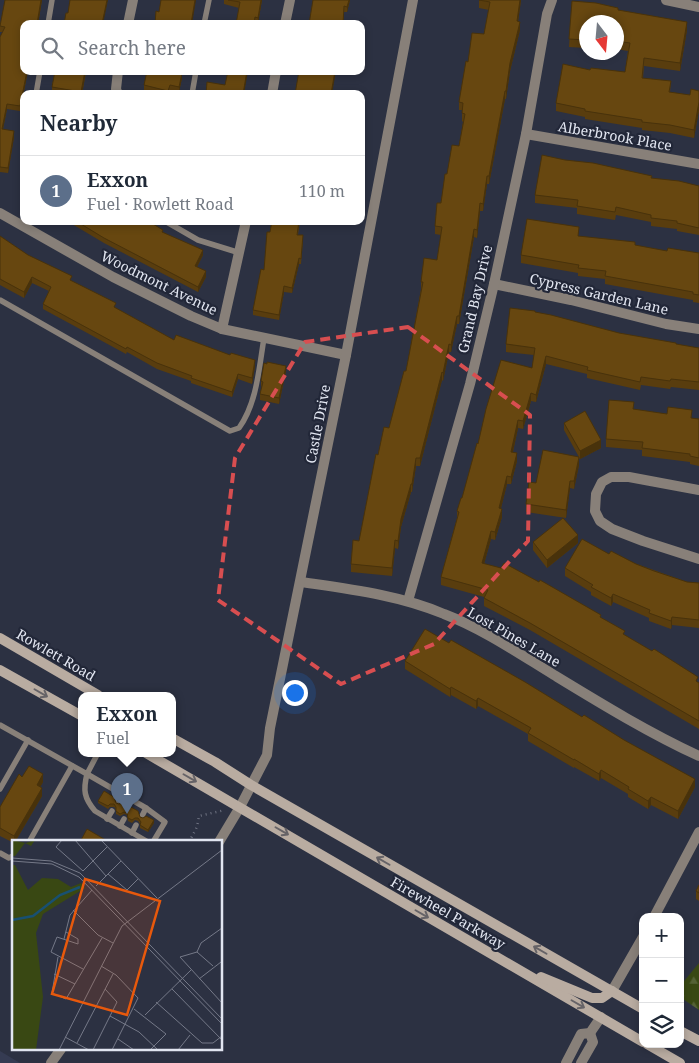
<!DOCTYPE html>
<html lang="en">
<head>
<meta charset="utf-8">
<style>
  body { margin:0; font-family:"Noto Serif",serif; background:#f6f6f7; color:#1f2937 }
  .controls { position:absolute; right:15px; bottom:15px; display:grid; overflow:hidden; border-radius:10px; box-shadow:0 2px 8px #0003 }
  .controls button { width:45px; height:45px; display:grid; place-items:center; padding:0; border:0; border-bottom:1px solid #e0e1e3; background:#fff; color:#1f2937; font:25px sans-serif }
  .compass { position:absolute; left:579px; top:15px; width:45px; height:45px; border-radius:50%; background:#fff; box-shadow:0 2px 8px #0003; rotate:164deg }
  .you { position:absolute; left:294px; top:692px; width:18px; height:18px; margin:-12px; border:4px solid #fff; border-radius:50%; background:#1a73e8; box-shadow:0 0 0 8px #1a73e833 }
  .badge { display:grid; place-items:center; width:32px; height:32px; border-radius:50%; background:#ea580c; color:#fff; font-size:16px; font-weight:700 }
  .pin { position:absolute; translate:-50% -41px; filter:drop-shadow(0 1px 2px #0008) }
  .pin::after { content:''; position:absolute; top:26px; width:18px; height:15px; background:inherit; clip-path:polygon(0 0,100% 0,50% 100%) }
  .popup { position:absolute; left:78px; top:692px; width:98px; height:65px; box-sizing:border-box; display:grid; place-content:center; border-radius:10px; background:#fff; filter:drop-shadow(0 1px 4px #0005); font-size:16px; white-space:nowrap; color:#747a83 }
  .popup b { font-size:19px; color:#1f2937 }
  .popup::after { content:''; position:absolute; left:50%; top:100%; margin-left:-10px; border:10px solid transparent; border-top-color:#fff }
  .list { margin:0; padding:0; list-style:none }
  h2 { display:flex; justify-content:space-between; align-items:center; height:65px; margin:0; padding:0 20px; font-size:21px }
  h2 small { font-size:16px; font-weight:400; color:#747a83 }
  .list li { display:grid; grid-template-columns:32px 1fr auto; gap:15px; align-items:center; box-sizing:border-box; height:70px; padding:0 20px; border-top:1px solid #e0e1e3 }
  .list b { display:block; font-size:19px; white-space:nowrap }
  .list p { margin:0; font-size:16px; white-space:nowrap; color:#747a83 }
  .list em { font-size:16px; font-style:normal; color:#747a83 }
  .icon { flex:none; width:28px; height:28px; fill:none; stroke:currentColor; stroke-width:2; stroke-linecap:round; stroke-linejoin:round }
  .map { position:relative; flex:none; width:699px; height:1063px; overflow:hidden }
  .search { position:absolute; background:#fff; box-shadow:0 2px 8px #0003; left:20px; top:20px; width:345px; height:55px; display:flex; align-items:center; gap:12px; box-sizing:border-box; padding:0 18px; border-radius:10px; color:#747a83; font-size:19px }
  .panel { position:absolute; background:#fff; box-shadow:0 2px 8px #0003; left:20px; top:90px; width:345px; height:135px; border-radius:10px }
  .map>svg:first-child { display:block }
  .built { fill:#353b52 }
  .forest { fill:url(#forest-firs) }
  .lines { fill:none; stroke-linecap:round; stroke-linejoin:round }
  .path { stroke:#6e7281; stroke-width:2.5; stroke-dasharray:1 4; stroke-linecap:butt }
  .service { stroke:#888079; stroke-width:5.5 }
  .minor { stroke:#888079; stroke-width:10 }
  .tertiary { stroke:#888079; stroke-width:10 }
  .secondary { stroke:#b9aca1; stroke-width:10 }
  .wall { fill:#593d0e }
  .shaded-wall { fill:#48320b }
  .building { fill:#674710; stroke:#48320b }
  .oneway { stroke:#666367 }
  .marked { fill:none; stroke:#d84e50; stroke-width:4; stroke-dasharray:10 6; stroke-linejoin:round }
  .labels { text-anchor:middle; stroke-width:4.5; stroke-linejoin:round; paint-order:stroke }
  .street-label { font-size:14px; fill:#e2e6f1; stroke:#222738 }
  .inset-river { fill:none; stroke:#185072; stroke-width:2.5 }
  .inset-road { fill:none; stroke:#757988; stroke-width:1 }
  .view { fill:#e8590c; fill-opacity:0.15; stroke:#e8590c; stroke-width:2.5 }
  .inset-edge { fill:none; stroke:#e2e6f1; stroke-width:2.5 }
</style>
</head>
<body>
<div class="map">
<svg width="699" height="1063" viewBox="0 0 699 1063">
  <defs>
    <pattern id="forest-firs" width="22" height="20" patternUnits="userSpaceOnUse" patternTransform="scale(1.25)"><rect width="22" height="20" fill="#394813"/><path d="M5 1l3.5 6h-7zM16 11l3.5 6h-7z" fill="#556236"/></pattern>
  </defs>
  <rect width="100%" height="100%" fill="#2c3142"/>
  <polygon class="built" points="0,1051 20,1063 0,1063"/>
  <polygon class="forest" points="699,963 699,1010 680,997 680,986"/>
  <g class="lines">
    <polyline class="path" points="189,842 197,827 199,816 225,810"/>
    <g class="service">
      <polyline points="48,24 52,0"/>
      <polyline points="204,24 209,0"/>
      <polyline points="36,94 40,71"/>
      <polyline points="192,94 196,71"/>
      <polyline points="165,221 198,240 240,253"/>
      <path d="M0 300 230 431 239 428C257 403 259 368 264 338"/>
      <polyline points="0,725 87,774 98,753"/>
      <polyline points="0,789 28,740"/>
      <polyline points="118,802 122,794"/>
      <polyline points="142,816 146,808"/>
      <polyline points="107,819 112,811"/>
      <polyline points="120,826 124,819"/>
      <polyline points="132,833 136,825"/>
      <polyline points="29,842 72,766"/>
      <path d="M148 842 95 811C84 798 83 790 87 774L146 808 165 822 153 842"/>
      <polyline points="0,853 9,858 14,855"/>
    </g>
    <g class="minor">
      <polyline points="666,0 699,7"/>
      <polyline points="128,24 133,0"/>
      <polyline points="285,24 290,0"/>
      <polyline points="118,94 116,89 118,71"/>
      <polyline points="272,94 276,71"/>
      <polyline points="526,134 699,164"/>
      <polyline points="0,213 113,277 191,316 222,329 346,355"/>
      <polyline points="494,284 571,300 666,324 699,329"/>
      <polyline points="222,329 246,221"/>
      <polyline points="699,490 629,477 611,477 602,482 596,494 595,511 600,521 612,529 643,541 699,559"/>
      <path d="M301 582C349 589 399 595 444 614 483 629 518 653 554 675 600 703 649 733 699 756"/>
      <polyline points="408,601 470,384 494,284 526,134 547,14 552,0"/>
      <polyline points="654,917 699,832"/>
      <polyline points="612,991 643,937"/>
      <polyline points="566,1063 581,1034 590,1033 601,1017"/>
      <polyline points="581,1063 593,1042 590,1033"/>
    </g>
    <g class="tertiary">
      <polyline points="219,842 240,807 267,755 270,728 346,355 413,0"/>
      <polyline points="51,1063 61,1049"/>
    </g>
    <g class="secondary">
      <polyline points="0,638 98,695"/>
      <polyline points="0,670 82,716"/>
      <polyline points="172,738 215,762 251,785 643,1009"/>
      <polyline points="146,753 643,1042"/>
      <polyline points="541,977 592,998 602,998 612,991"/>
      <polyline points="680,1031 699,1041"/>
      <polyline points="647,1044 680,1063"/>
    </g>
  </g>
  <g class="wall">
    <polygon points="42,0 38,24 24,24 24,71 28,71 20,111 7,109 3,129 14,137 8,173 0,172 0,37 3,32 0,32 0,26"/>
    <polygon points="224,0 262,0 258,23 255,23 239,8 224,4"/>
    <polygon points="350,0 347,12 344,12 343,24 309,24"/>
    <polygon points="479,0 521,0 518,22 520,30 510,71 506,99 505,99 489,184 487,184 483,211 480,211 477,238 474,237 459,324 457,324 451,352 449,352 443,381 442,380 420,466 416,466 412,492 411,492 401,527 398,549 395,548 392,576 351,572 351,564 359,541 378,455 389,428 406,371 421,289 421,282 437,260 441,235 435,234 435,226 447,174 459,146 463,122 462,121 462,110 459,110 459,102 468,62 484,34 489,10 479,8"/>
    <polygon points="572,1 596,3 618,8 618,10 687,22 687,30 680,71 644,66 643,78 671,81 670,92 690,95 691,89 699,91 699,110 694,138 670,133 642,130 642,128 585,119 585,117 556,111 556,103 563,64 590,70 591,68 625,72 628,51 616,49 616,22 586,22 586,48 569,47"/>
    <polygon points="55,71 94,71 94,74 86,73 82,94 61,94 52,92 52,87"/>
    <polygon points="147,71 182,71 182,78 179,92 170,90 169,94 158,94 144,90 144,85"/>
    <polygon points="652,178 699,186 699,235 677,231 677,229 651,226 651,222 616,215 615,220 577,214 577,208 535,203 535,195"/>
    <polygon points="67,221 148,221 163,232 203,255 197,267 206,277 198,292 104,243"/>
    <polygon points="272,221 300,221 298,235 303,240 301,264 299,264 292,293 284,292 279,320 253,315 253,310 264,270"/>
    <polygon points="0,236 28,255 116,308 174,340 255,366 252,384 238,379 232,397 191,383 191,381 157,369 127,352 126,354 43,309 43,304 49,291 32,283 24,298 0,285"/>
    <polygon points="579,236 667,251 699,253 699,303 693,302 693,300 605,284 605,279 578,276 578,273 521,263 521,255"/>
    <polygon points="535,312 619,333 676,344 699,348 699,390 671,387 670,389 641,385 640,390 587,378 587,374 546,364 536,402 531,401 523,429 518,428 513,452 517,461 511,484 507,484 501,508 502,517 495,540 491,539 484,564 601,618 625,635 699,683 699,729 530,630 484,606 484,597 441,585 441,577 457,518 457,511 462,498 478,444 532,368 534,355 506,352 506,344"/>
    <polygon points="286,371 279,404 260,400 260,394 262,387 261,386 261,381"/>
    <polygon points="634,409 699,419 699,466 690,464 690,462 642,456 642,450 606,447 606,439"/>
    <polygon points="564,423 601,448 580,459 579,458 579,465 574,489 570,488 566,518 526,512 526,504 536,483 579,457 564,430"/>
    <polygon points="533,542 578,543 547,568 533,550"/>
    <polygon points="609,554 687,582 699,583 699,628 672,625 671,629 649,621 649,618 613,602 611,606 591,595 591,592 565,576 565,568"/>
    <polygon points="449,643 695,787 678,819 651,805 648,809 628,797 628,794 601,778 599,781 574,767 574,768 528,741 528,734 478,706 476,709 451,695 450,697 405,669 405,661"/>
    <polygon points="22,777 43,782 40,787 42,796 15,842 14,842 14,843 0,836 0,807"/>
    <polygon points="98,801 116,803 140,817 154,823 148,832 140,828 140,824 138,821 135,820 132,823 128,821 127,815 124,814 120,816 116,814 116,809 114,807 110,807 108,809 98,803"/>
    <polygon points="699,885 699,901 696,899 696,891"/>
  </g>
  <g class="shaded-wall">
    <polygon points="41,0 42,0 38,24 37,24"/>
    <polygon points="107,0 108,0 103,24 102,24"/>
    <polygon points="195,0 196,0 192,24 191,24"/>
    <polygon points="261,0 262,0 258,23 258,18"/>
    <polygon points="349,0 350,0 347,12 347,7"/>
    <polygon points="520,0 521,0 517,29 517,21"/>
    <polygon points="520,22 520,30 510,71 506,99 506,91 510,63"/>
    <polygon points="687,22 687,30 680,71 680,63"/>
    <polygon points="27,71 28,71 20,111 20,106"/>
    <polygon points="85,71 86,71 82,94 81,94"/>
    <polygon points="247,71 248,71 244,94 243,94"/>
    <polygon points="335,71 336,71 332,94 331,94"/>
    <polygon points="182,73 182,78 179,92 179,87"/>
    <polygon points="505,91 505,99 489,184 489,176"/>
    <polygon points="699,102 699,110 694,138 694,130"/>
    <polygon points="7,104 7,109 2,134 2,129"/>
    <polygon points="14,131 14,137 8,173 8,168"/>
    <polygon points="487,176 487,184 483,211 483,204"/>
    <polygon points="480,203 480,211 477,238 477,230"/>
    <polygon points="474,229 474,237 459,324 459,316"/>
    <polygon points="203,250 203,255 195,271 195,266"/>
    <polygon points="299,258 299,264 292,293 292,288"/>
    <polygon points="206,271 206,277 198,292 198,287"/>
    <polygon points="32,277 32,283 24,298 24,292"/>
    <polygon points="284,286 284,292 279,320 279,315"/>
    <polygon points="457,316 457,324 451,352 451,345"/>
    <polygon points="449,344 449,352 443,381 443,373"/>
    <polygon points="546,356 546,364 536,402 536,395"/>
    <polygon points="255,360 255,366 252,384 252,378"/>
    <polygon points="286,366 286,371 279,404 279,398"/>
    <polygon points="442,372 442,380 420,466 420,458"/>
    <polygon points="238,374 238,379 232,397 232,392"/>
    <polygon points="531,393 531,401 523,429 523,421"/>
    <polygon points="518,420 518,428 511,460 511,452"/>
    <polygon points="601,440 601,448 580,459 580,451"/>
    <polygon points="517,453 517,461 511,484 511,477"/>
    <polygon points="579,457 579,465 574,489 574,481"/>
    <polygon points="416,458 416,466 412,492 412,484"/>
    <polygon points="507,476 507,484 499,516 499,508"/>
    <polygon points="570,481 570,488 566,518 566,510"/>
    <polygon points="411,484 411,492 401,527 398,549 398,541 401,519"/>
    <polygon points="502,509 502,517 495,540 495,532"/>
    <polygon points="491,531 491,539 482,571 482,563"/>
    <polygon points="578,535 578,543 547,568 547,560"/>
    <polygon points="395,540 395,548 392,576 392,568"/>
    <polygon points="613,594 613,602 611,606 611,598"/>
    <polygon points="672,617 672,625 671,629 671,621"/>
    <polygon points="451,687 451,695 450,697 450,689"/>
    <polygon points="478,698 478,706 476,709 476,701"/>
    <polygon points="601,770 601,778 599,781 599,774"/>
    <polygon points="43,774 43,782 37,793 37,785"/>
    <polygon points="695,779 695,787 678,819 678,811"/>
    <polygon points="42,788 42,796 15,842 14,842 14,843 14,836"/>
    <polygon points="651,797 651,805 648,809 648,801"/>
    <polygon points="154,820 154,823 148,832 148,830"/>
  </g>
  <g class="building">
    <polygon points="5,0 41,0 37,24 24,24 23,64 24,71 27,71 20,106 7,104 2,129 14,131 8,168 0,167 0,37 5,27 0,26"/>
    <polygon points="70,0 107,0 102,24 64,24 66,13 68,13"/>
    <polygon points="161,0 195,0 191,24 155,24 156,11 159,12"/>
    <polygon points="228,0 261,0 258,18 255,17 254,24 236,24 240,2"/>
    <polygon points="313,0 349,0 347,7 344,6 343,24 309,24"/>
    <polygon points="479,0 520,0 517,21 520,22 510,63 506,91 505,91 489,176 487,176 483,204 480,203 477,230 474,229 459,316 457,316 451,345 449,344 443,373 442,372 420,458 416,458 412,484 411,484 401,519 398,541 395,540 392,568 351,564 353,540 359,541 376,454 378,455 384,427 389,428 404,371 406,371 423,282 421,282 424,258 437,260 442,227 435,226 437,203 441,203 445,174 447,174 452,145 459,146 465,114 462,113 463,103 459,102 466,61 468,62 472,33 484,34 490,2"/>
    <polygon points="572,1 596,3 618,8 618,10 687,22 680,63 644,58 642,78 671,81 669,92 690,95 691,89 699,91 699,102 694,130 670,125 642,122 642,120 585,111 585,109 556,103 563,64 590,70 591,68 625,72 630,43 616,41 616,22 586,22 586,40 569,39"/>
    <polygon points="55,71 85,71 81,92 52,87"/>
    <polygon points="147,71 181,71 180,72 182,73 179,87 170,85 168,91 144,85"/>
    <polygon points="228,71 247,71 243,94 206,94 207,82 225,85"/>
    <polygon points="299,71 335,71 331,94 295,94"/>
    <polygon points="542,155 565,160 593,163 652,176 651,178 679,181 699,186 699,228 677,223 677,221 651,218 651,215 616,207 615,212 577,206 578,200 535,195"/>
    <polygon points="527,219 579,227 578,236 635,242 635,245 667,251 668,248 699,253 699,295 693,294 693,292 605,276 606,271 578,268 579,265 521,255"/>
    <polygon points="76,221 148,221 163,230 162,232 203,250 195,266 206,271 198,287 104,238"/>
    <polygon points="272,221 299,221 297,235 303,235 301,259 299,258 292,288 284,286 279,315 253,310 261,269 264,270 267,232 270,232"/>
    <polygon points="0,236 28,255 72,276 70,280 116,303 114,307 174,340 176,335 230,355 231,353 255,360 252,378 238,374 232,392 191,378 192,376 157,363 127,347 126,349 43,304 51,287 32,277 24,292 0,279"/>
    <polygon points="510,308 535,311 535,312 551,315 619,333 676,343 676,344 699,348 699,382 671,379 670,381 641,377 640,382 587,370 588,367 546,356 536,395 531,393 523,421 518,420 511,452 517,453 511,477 507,476 499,508 502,509 495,532 491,531 482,563 501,568 504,563 539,582 540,580 601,615 600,617 625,631 623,634 652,651 654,649 698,677 696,681 699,683 699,721 530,623 484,598 488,590 441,577 459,512 457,511 461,498 462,498 477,443 478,444 486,409 501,360 532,368 535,348 506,344"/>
    <polygon points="267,362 286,366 279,398 260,394 263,382 261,381 264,363 267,364"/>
    <polygon points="609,400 634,402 633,409 667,414 668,407 692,410 691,418 699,419 699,458 690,456 690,454 642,448 643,442 606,439"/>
    <polygon points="585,411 601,440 580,451 564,423"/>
    <polygon points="543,450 579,457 574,481 570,481 566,510 526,504 529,482 536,483"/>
    <polygon points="563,518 578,535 547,560 533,542"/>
    <polygon points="582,539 609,554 611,551 636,564 654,571 687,582 699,583 699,620 672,617 671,621 649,613 650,610 613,594 611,598 591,587 593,585 565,568"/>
    <polygon points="425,629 449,643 451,640 525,682 582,717 584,715 624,740 695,779 678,811 651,797 648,801 628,789 629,787 601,770 599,774 574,759 574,760 528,733 531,728 478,698 476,701 451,687 450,689 405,661"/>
    <polygon points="29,766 43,774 37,785 42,788 14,836 0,828 0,807 19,774 22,777"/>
    <polygon points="104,791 114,797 116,803 119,804 122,802 138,811 140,817 143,818 146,816 154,820 148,830 140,825 141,822 138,818 135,818 132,820 128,818 127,813 124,812 120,814 116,811 116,807 114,804 110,804 108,806 98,801"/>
    <polygon points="87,829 109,842 80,842"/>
    <polygon points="699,885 699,893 696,891"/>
  </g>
  <defs><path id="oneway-shaft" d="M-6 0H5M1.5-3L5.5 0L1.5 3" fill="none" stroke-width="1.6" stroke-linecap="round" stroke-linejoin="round" transform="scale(1.25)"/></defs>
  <g class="oneway">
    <use href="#oneway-shaft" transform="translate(41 693) rotate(30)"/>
    <use href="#oneway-shaft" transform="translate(190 778) rotate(30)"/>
    <use href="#oneway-shaft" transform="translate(282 831) rotate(30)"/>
    <use href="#oneway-shaft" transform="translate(383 861) rotate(-150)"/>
    <use href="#oneway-shaft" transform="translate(422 914) rotate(30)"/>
    <use href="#oneway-shaft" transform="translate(540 950) rotate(-150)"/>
    <use href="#oneway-shaft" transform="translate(578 1004) rotate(30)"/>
  </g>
  <path class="marked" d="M408 327 530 415 528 541 434 644 341 684 218 600 235 458 305 342Z"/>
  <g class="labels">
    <g class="street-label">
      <text transform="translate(615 136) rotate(10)" y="5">Alberbrook Place</text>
      <text transform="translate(159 283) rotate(26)" y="5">Woodmont Avenue</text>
      <text transform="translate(599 294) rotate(13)" y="5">Cypress Garden Lane</text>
      <text transform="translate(475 299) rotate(-77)" y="5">Grand Bay Drive</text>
      <text transform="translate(318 424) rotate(-79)" y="5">Castle Drive</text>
      <text transform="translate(514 637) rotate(30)" y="5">Lost Pines Lane</text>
      <text transform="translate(56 655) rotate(30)" y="5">Rowlett Road</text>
      <text transform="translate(448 913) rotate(30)" y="5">Firewheel Parkway</text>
    </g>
  </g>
  <g transform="translate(12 840)">
    <rect width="210" height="210" fill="#2c3142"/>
    <path d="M0 0 14 3 23 0 19 6 13 3 3 16H0ZM0 25H3L16 50 30 38 46 39 59 47 69 43 73 48 31 74 24 93 31 157 24 210H0Z" fill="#394813"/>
    <path class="inset-river" d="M0 80 21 76 48 55 68 47"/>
    <path class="inset-road" d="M50 0 44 7 71 31 95 7M63 0 94 36M89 0 145 58M0 18 39 21 68 33 210 179M0 21 40 24 67 37 210 184M96 34 115 50 126 39M84 46 109 21M61 70 86 95 101 103M54 92 66 99V104M52 99 58 75 80 50M66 104 45 97 39 112 71 129M185 112 189 103 210 88M46 117 40 153 54 159 90 98M89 126 104 135 126 158 100 210M201 126 185 112 168 117 210 163M42 134 63 144M187 139 209 122M160 149 210 200M144 162 190 203H201L210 196M122 169 154 194 138 210M133 175 179 130M98 176 127 192 146 210M53 197 77 210M106 199 122 210M65 203 101 134M47 210 110 86 210 10M81 210 105 162 93 149M166 210 178 195"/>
    <path class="view" d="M73 39 148 61 115 175 40 154Z"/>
    <rect width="210" height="210" class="inset-edge"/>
  </g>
</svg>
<div class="controls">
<button>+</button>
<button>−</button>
<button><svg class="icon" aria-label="layers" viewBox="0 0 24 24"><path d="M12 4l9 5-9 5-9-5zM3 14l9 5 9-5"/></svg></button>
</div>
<svg class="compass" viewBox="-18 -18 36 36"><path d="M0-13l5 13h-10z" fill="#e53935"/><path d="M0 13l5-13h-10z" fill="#747a83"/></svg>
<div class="you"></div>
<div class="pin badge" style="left:127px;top:814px;background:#5c6f8a">1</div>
<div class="popup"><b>Exxon</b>Fuel</div>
<div class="search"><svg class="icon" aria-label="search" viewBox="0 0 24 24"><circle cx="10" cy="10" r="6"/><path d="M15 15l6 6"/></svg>Search here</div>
<section class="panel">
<h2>Nearby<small></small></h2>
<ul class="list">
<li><span class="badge" style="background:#5c6f8a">1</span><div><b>Exxon</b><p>Fuel · Rowlett Road</p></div><em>110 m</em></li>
</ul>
</section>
</div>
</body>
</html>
